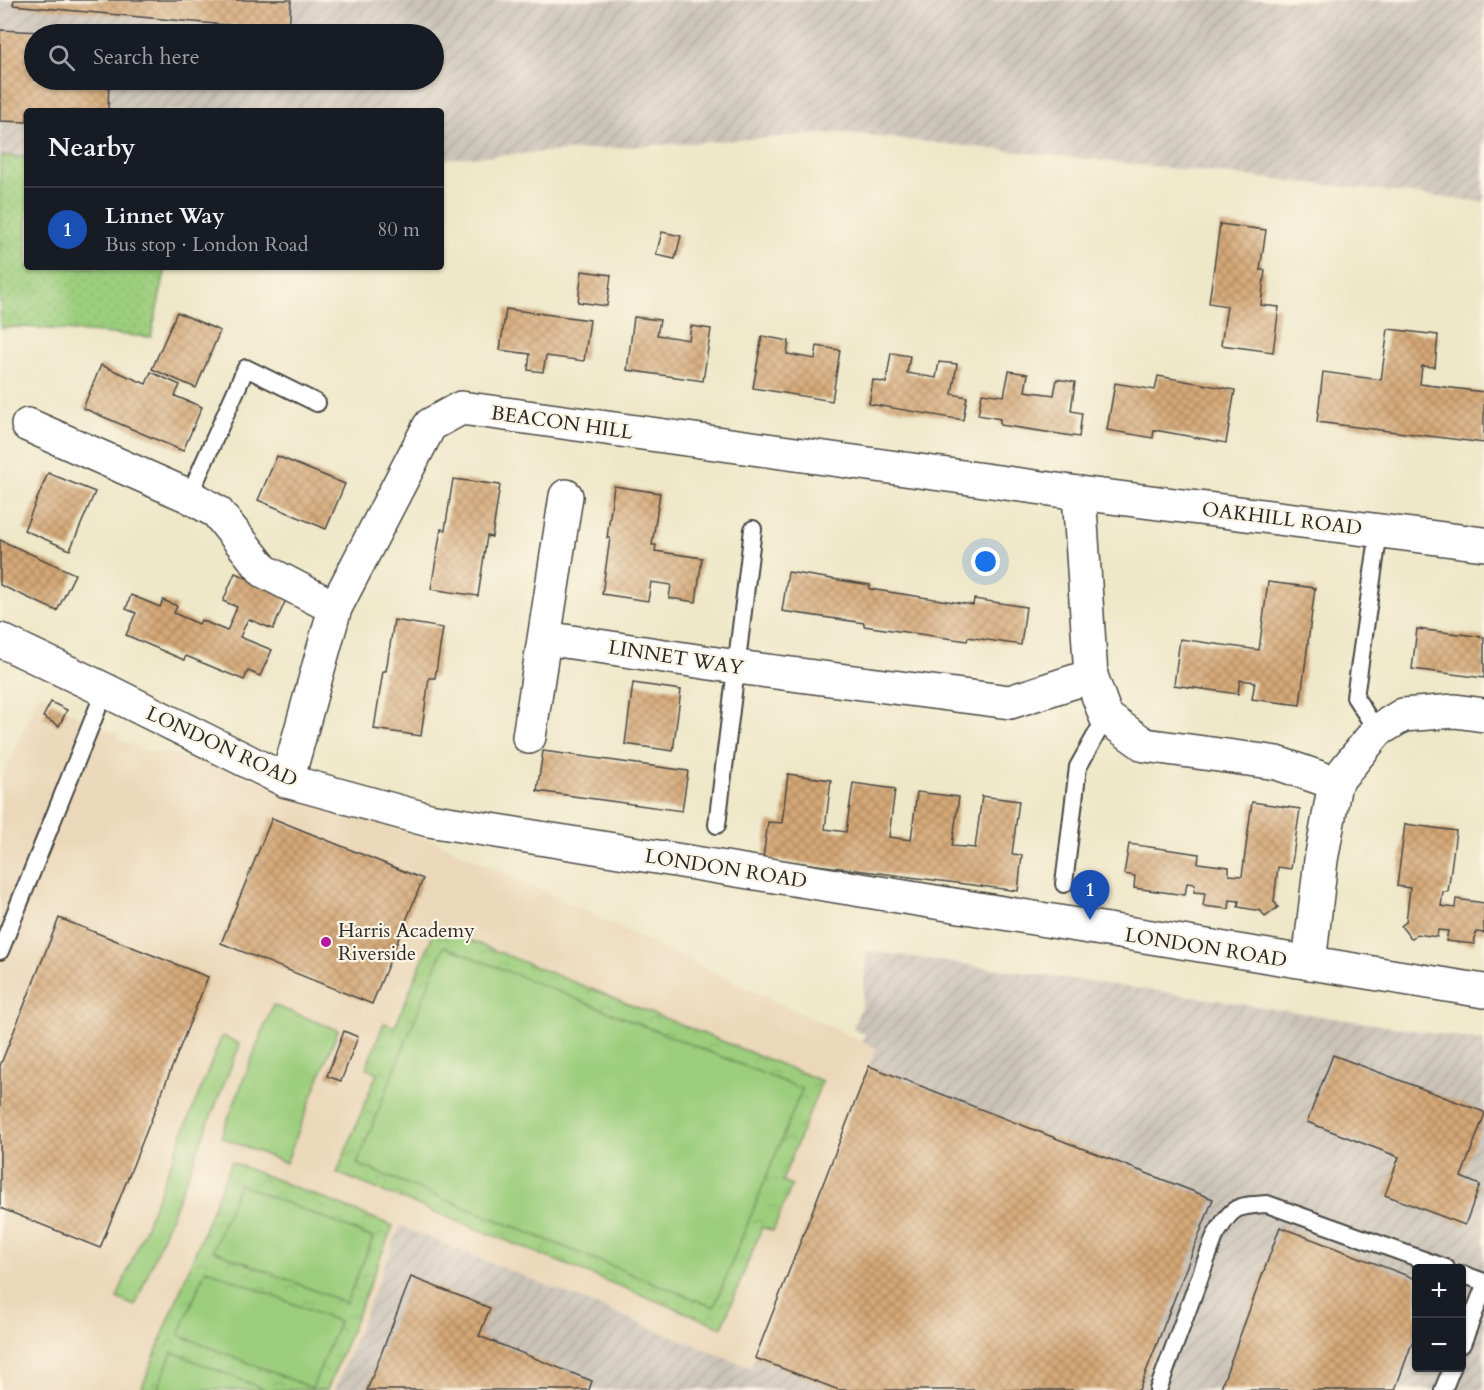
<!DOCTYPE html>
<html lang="en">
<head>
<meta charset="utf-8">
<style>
  body { margin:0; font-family:Cardo,serif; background:#20242c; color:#f1f3f6 }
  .controls { position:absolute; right:18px; bottom:18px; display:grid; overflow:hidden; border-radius:6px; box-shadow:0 2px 4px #0004 }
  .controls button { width:54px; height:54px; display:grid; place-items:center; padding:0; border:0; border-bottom:2px solid #363941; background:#171b24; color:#f1f3f6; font:30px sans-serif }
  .you { position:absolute; left:986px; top:562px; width:21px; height:21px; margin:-15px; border:4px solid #fff; border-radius:50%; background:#1a73e8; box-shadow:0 0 0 9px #1a73e833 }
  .badge { display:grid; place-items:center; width:39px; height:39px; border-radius:50%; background:#d93025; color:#fff; font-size:20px; font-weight:700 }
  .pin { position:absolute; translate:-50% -50px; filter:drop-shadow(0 2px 3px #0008) }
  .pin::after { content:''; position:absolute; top:32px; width:21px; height:18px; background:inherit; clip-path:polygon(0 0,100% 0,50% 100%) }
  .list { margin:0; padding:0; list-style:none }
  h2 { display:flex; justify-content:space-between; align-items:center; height:78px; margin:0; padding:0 24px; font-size:26px }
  h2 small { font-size:20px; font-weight:400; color:#9ea1a6 }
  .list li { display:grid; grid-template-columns:39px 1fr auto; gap:18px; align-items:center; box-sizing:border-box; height:84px; padding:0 24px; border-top:2px solid #363941 }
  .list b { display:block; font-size:22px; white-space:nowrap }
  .list p { margin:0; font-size:20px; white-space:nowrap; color:#9ea1a6 }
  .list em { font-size:20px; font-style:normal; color:#9ea1a6 }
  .icon { flex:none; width:33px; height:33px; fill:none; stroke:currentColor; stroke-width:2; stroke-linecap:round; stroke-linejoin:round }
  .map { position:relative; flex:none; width:1484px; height:1390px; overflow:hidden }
  .search { position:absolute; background:#171b24; box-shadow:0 2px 4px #0004; left:24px; top:24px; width:420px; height:66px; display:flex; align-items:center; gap:15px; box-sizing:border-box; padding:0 21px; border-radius:33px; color:#9ea1a6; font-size:22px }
  .panel { position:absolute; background:#171b24; box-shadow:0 2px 4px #0004; left:24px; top:108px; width:420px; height:162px; border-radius:6px }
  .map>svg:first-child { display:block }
  .built { fill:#ebd8ba }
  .industrial { fill:url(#industrial-furrows); fill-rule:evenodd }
  .grass { fill:url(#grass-dots); stroke:#647c54; stroke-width:1.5 }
  .park { fill:url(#park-crowns); stroke:#647c54; stroke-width:1.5 }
  .pitch { fill:#9cce7d; stroke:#647c54; stroke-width:1.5 }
  .building { fill:url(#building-cross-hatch) }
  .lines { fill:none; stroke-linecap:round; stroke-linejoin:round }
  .service-casing { stroke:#484743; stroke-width:20 }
  .minor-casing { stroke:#484743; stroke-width:36 }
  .tertiary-casing { stroke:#484743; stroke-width:36 }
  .service { stroke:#fff; stroke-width:16 }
  .minor { stroke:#fff; stroke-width:33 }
  .tertiary { stroke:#fff; stroke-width:33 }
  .poi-dot { fill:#b5179e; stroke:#fcf5e5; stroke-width:2 }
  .labels { text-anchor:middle; stroke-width:4.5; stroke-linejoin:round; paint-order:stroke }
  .street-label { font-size:20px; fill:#2b2b2b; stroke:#fcf5e5 }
  .poi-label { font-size:20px; fill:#2b2b2b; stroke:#fcf5e5; text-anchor:start }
</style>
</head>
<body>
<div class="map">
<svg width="1484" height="1390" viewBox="0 0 1484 1390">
  <defs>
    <pattern id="industrial-furrows" width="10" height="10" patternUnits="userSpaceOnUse" patternTransform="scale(1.5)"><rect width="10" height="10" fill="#cbc3b8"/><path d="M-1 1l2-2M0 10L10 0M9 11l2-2" fill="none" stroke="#aea89e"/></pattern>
    <pattern id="grass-dots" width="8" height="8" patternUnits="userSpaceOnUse" patternTransform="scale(1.5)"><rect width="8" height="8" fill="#9cce7d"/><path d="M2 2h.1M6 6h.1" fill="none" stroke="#87b16c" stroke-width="1.8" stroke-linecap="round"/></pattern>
    <pattern id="park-crowns" width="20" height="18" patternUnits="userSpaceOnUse" patternTransform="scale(1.5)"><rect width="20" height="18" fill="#9cce7d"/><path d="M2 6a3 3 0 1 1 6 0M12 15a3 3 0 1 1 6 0" fill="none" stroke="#87b16c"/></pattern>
    <pattern id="building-cross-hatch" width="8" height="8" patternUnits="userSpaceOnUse" patternTransform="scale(1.5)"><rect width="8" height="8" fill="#d5a877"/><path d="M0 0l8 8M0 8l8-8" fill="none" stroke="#ad8962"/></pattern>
  </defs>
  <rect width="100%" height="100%" fill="#fcf5e5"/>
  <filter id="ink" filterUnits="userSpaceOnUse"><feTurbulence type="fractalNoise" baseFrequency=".0167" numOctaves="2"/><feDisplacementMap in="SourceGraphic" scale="12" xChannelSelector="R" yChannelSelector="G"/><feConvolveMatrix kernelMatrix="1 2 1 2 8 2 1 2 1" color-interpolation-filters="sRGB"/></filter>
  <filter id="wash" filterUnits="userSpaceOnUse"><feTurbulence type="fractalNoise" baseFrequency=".008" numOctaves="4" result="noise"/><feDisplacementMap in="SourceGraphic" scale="24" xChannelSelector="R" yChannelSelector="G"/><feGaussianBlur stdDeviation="1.35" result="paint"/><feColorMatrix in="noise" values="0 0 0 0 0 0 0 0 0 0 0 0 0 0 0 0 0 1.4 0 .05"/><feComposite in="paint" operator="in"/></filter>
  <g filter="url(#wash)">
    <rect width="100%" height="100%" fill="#eee7c8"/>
    <polygon class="built" points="40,693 79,717 118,734 118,739 142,750 184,756 440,843 862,1042 877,1048 869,1066 751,1369 400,1226 335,1390 0,1390 0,783"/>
    <g class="industrial">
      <path d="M0 0H1484V202L844 133 441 159V111H27V158L0 155ZM34 34H434V80H34Z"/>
      <path d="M867 951 1150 990 1484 1041V1390H335L400 1226 751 1368 869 1066 877 1048 862 1042 865 1034 853 1028 862 1005ZM1416 1268H1462V1368H1416Z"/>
    </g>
    <polygon class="grass" points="0,155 27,158 27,267 166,267 151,337 26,327 0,328"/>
    <g class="park">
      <polygon points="436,927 822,1081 782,1181 792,1185 773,1231 762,1227 722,1327 337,1173 377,1073 366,1068 384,1023 395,1027"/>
      <polygon points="231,1162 393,1226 327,1390 141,1390"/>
    </g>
    <g class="pitch">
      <polygon points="444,946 802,1089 714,1307 357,1164"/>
      <polygon points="273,1005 338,1030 286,1163 221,1137"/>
      <polygon points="222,1036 240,1044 135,1306 117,1298"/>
      <polygon points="239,1184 373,1238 346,1303 213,1250"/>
      <polygon points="206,1269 339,1322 312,1388 179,1335"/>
      <polygon points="172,1352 266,1390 157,1390"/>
    </g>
    <g id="blocks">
      <g class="building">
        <polygon points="14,0 291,0 289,31 13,5"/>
        <polygon points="0,30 62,33 62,34 34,34 34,80 109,80 108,111 27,111 27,122 0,121"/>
        <polygon points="1220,224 1266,230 1260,270 1265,270 1261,305 1279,307 1273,352 1221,345 1227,306 1209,303"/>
        <polygon points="662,232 681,236 675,259 656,255"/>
        <polygon points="582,271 611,275 607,306 578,302"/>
        <polygon points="506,309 590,320 584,361 546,356 543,372 528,370 530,354 500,350"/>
        <polygon points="177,312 220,331 196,388 152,369"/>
        <polygon points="634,317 660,320 657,335 689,340 691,326 711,329 703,381 627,370"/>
        <polygon points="1388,329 1438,335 1435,367 1422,366 1420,384 1484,392 1484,443 1317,422 1323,372 1381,380"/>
        <polygon points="762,336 789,341 787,354 815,359 817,346 840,350 832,401 753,388"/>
        <polygon points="891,353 910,356 907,373 936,378 939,362 957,364 952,394 967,397 963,420 869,404 873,380 886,383"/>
        <polygon points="101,365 146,384 151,372 180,385 175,396 202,407 183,451 83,408"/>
        <polygon points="1009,371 1028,374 1025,391 1054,395 1057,379 1075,382 1071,411 1082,413 1079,437 1000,425 1000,419 978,415 982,393 1004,396"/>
        <polygon points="1158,376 1235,390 1226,443 1154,430 1153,438 1107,430 1115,383 1155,390"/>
        <polygon points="277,456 345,484 326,529 258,500"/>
        <polygon points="48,473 95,492 70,550 24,530"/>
        <polygon points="453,479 500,485 492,537 487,536 478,596 431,589 441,529 445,530"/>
        <polygon points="614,486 660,493 652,545 656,545 655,551 702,558 696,602 669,598 671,585 651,582 648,601 602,594 610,538 607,538"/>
        <polygon points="0,540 75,574 57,611 0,585"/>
        <polygon points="788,572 870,585 870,589 973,605 974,599 1026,607 1021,645 968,637 967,641 864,626 864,623 782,611"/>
        <polygon points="235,573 288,595 273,629 248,619 240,637 272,650 260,676 248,671 244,680 186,656 184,660 126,635 136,613 126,609 131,595 160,607 163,600 177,606 174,613 199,624 201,620 227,631 237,607 223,601"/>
        <polygon points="1268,582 1315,588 1300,705 1252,699 1255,682 1240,680 1238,694 1174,685 1180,639 1259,650"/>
        <polygon points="394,620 443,628 435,678 429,678 421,736 374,729 383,671 386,671"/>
        <polygon points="1417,629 1484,637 1484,678 1412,669"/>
        <polygon points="633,683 681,690 673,751 625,744"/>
        <polygon points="51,702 67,710 59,726 43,717"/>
        <polygon points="543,751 688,771 682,811 537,791"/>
        <polygon points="788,774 831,780 825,829 846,832 853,783 895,789 889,837 911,840 917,792 959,797 952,846 975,848 982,796 1019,801 1012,854 1022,855 1018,891 763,858 768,822 782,823"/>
        <polygon points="1252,802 1300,809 1291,869 1278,867 1274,901 1278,907 1265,917 1261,911 1238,907 1239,901 1230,900 1229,909 1203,906 1205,893 1194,892 1195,884 1187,883 1185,895 1134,888 1135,876 1124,874 1129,844 1199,854 1198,863 1229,867 1229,875 1242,876"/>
        <polygon points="272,818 423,879 372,1004 221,943"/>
        <polygon points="1405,824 1456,831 1448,892 1443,892 1441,906 1455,908 1456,899 1484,903 1484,933 1476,932 1474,944 1446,941 1448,931 1438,930 1437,937 1417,934 1411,939 1401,926 1406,922 1410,888 1397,886"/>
        <polygon points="59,918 208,977 100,1248 0,1208 0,1066"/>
        <polygon points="344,1031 358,1037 341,1081 327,1076"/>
        <polygon points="1333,1055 1484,1112 1484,1116 1461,1177 1480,1185 1465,1225 1385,1195 1399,1157 1307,1122"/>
        <polygon points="869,1066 1213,1199 1139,1390 839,1390 755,1358"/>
        <polygon points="1280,1227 1416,1279 1416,1332 1395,1390 1220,1390"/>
        <polygon points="411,1277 490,1308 479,1336 592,1381 589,1390 367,1390"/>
      </g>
    </g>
  </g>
  <g filter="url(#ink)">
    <use href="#blocks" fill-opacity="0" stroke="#484743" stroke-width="1.5"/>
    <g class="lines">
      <g class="service-casing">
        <g id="service">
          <polyline points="189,496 246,368 317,403"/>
          <polyline points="1377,731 1355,697 1379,531"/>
          <polyline points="717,825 753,529"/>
          <polyline points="1064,884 1078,767 1106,717"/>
          <polyline points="0,951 105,690"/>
          <polyline points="1462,1274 1484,1282"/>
          <polyline points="1462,1344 1484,1288"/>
          <path d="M1158 1390 1215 1236C1233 1207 1233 1206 1267 1204L1446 1268"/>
          <polyline points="1443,1390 1452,1368"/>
        </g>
      </g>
      <g class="minor-casing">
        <g id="minor">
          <polyline points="28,425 189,496 217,512 264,571 335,608"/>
          <polyline points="1079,493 1091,676 1106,717 1145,745 1277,763 1335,783 1321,860 1309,963"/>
          <polyline points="545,638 737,667 1010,702 1091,676"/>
          <polyline points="529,737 566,496"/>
          <polyline points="287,781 335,608 430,425 461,408 1079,493 1484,544"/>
          <polyline points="1335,783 1377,731 1403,715 1455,711 1484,715"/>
        </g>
      </g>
      <g class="tertiary-casing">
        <polyline id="tertiary" points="0,640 105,690 287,781 429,820 1484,991"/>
      </g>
      <use href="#service" class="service"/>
      <use href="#minor" class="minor"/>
      <use href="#tertiary" class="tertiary"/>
    </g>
  </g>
  <circle class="poi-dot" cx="326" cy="942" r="6"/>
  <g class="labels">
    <g class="street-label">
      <text transform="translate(562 422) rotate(8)" y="7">BEACON HILL</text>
      <text transform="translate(1282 518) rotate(7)" y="7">OAKHILL ROAD</text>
      <text transform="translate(676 657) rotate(9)" y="7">LINNET WAY</text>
      <text transform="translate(222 746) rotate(25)" y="7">LONDON ROAD</text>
      <text transform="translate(726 868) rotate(9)" y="7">LONDON ROAD</text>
      <text transform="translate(1206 947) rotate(9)" y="7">LONDON ROAD</text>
    </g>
    <g class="poi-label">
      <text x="338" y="937">Harris Academy<tspan x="338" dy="23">Riverside</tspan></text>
    </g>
  </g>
</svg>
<div class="controls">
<button>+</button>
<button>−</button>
</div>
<div class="you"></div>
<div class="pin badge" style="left:1090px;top:920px;background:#1a4fb4">1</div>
<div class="search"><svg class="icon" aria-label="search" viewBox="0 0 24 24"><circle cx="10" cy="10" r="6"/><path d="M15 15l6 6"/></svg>Search here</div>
<section class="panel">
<h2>Nearby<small></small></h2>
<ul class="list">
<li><span class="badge" style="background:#1a4fb4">1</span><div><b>Linnet Way</b><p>Bus stop · London Road</p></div><em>80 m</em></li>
</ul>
</section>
</div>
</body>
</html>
